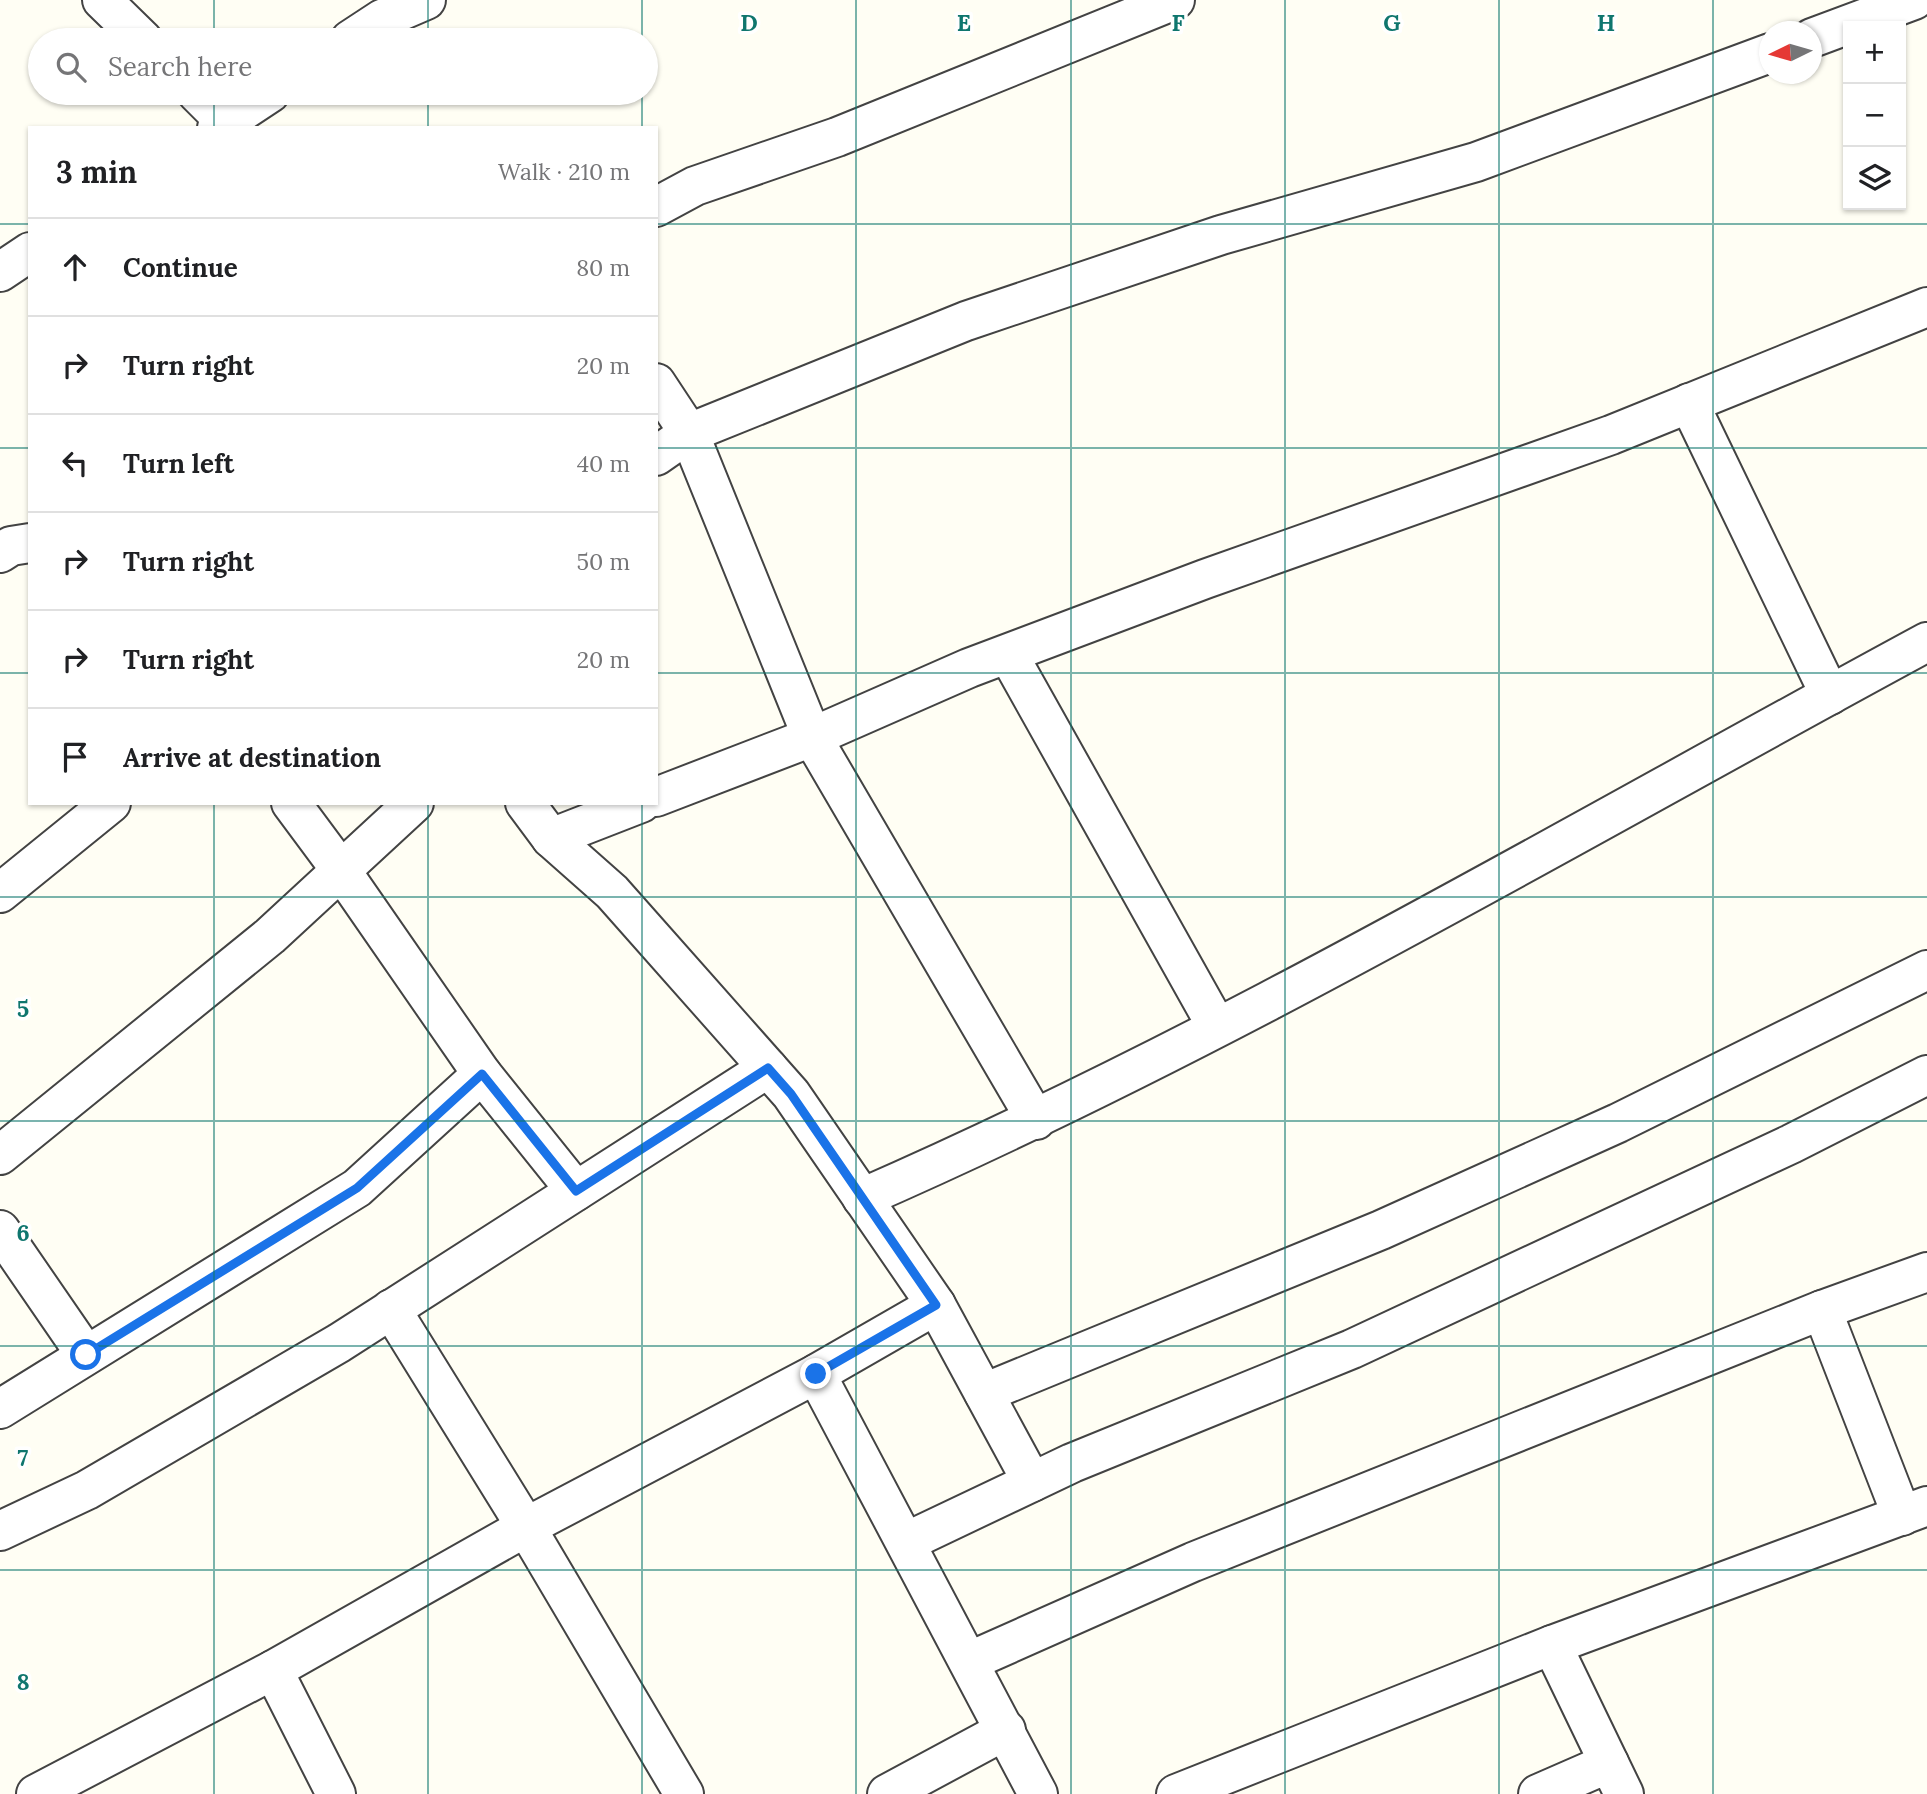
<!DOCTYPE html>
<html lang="en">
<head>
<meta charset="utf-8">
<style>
  body { margin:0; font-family:Lora,serif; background:#f6f6f6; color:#202124 }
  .controls { position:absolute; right:21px; top:21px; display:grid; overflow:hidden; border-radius:0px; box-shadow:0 2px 5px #0004 }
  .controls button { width:63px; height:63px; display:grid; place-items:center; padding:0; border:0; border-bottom:2px solid #e0e0e0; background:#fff; color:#202124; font:35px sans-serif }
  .compass { position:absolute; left:1759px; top:21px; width:63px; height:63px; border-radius:50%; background:#fff; box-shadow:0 2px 5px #0004; rotate:265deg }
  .stop { position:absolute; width:21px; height:21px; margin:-16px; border:5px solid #1a73e8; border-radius:50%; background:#fff }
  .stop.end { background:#1a73e8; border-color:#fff; box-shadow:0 2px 7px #0008 }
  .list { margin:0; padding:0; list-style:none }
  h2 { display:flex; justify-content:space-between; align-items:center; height:91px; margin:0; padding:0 28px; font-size:30px }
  h2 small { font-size:23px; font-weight:400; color:#757577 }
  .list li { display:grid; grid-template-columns:46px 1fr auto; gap:21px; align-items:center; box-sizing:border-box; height:98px; padding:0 28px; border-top:2px solid #e0e0e0 }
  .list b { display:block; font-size:26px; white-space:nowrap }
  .list em { font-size:23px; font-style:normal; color:#757577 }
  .icon { flex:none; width:38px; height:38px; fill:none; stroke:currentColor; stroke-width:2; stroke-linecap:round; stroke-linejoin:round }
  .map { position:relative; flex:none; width:1927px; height:1794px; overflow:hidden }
  .search { position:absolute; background:#fff; box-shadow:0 2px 5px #0004; left:28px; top:28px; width:630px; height:77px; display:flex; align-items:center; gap:18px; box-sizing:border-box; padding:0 24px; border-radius:38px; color:#757577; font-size:26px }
  .panel { position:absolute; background:#fff; box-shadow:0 2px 5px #0004; left:28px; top:126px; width:630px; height:679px; border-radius:0px }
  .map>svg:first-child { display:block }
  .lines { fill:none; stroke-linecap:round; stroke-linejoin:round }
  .minor-casing { stroke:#434343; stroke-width:42 }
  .tertiary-casing { stroke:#434343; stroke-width:42 }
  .minor { stroke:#fff; stroke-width:38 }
  .tertiary { stroke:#fff; stroke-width:38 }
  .route { stroke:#1a73e8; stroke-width:9 }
  .grid { fill:none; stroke:#0f766e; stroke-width:2; stroke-opacity:0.55 }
  .grid-label { font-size:23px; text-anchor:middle; font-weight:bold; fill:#0f766e; stroke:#fff; stroke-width:7; stroke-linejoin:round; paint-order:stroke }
</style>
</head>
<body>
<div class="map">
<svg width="1927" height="1794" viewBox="0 0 1927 1794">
  <rect width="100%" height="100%" fill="#fffef4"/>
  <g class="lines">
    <g class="minor-casing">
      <g id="minor">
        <polyline points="102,0 143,40"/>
        <polyline points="1812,38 1914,0"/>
        <polyline points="350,40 382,19 426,0"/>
        <polyline points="197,93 226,122"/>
        <polyline points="217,128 270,93"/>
        <polyline points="0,272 30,252"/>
        <polyline points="656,383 689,433 812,737 1036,1120"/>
        <polyline points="1689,403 1830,695"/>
        <polyline points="656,456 689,433 966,321 1221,235 1476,162 1770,53"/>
        <polyline points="1008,654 1217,1027"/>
        <polyline points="656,797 812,737 969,668 1205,579 1611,435 1927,307"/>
        <polyline points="525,803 551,838 612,892 791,1094 936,1305 1032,1482"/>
        <polyline points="551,838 641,803"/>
        <polyline points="0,893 111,803"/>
        <polyline points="482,1074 576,1191"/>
        <polyline points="0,1155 270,936 414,803"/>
        <path d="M862 1198C1230 1037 1575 832 1927 642"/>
        <polyline points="0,1230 86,1355"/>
        <polyline points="391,1309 526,1527 684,1794"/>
        <polyline points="1822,1310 1902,1516"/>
        <polyline points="816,1374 1038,1794"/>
        <polyline points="984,1393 1381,1230 1618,1123 1927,970"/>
        <polyline points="0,1409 357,1188 482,1074 340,869 291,803"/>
        <polyline points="0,1531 87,1490 339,1343 768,1068"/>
        <polyline points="906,1542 1072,1463 1352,1349 1791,1144 1927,1075"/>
        <polyline points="1552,1645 1609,1763"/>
        <polyline points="970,1661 1193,1562 1822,1310 1927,1272"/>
        <polyline points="273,1670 336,1794"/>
        <polyline points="36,1794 273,1670 526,1527 816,1374 936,1305"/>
        <polyline points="887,1794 1006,1730"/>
        <polyline points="1176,1794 1552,1645 1927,1506"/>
        <polyline points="1538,1794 1609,1763 1624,1794"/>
      </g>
    </g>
    <g class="tertiary-casing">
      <g id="tertiary">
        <polyline points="656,207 695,186 837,137 1175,0"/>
        <polyline points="0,553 11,546 30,543"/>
      </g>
    </g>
    <use href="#minor" class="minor"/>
    <use href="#tertiary" class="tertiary"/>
  </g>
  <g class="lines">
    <polyline class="route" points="86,1355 357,1188 482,1074 576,1191 768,1068 791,1094 936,1305 816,1374"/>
  </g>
  <path class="grid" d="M214 0V40M428 0V40M642 0V40M856 0V1794M1071 0V1794M1285 0V1794M1499 0V1794M1713 0V1794M214 93V128M428 93V128M642 93V128M0 224H30M656 224H1927M0 448H30M656 448H1927M0 673H30M656 673H1927M214 803V1794M428 803V1794M642 803V1794M0 897H1927M0 1121H1927M0 1346H1927M0 1570H1927"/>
  <g class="grid-label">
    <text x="749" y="31">D</text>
    <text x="964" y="31">E</text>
    <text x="1178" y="31">F</text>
    <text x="1392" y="31">G</text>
    <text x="1606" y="31">H</text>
    <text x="23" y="1017">5</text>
    <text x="23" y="1241">6</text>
    <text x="23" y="1466">7</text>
    <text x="23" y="1690">8</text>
  </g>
</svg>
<div class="controls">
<button>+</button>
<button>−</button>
<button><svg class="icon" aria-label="layers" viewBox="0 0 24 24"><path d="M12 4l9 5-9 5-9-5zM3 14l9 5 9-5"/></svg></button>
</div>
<svg class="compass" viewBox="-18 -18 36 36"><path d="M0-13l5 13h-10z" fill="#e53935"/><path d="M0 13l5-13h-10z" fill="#757577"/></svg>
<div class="stop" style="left:86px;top:1355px"></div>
<div class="stop end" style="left:816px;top:1374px"></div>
<div class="search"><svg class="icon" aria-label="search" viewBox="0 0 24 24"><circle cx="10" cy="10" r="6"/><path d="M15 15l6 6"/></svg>Search here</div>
<section class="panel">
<h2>3 min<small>Walk · 210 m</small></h2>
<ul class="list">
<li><svg class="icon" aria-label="ahead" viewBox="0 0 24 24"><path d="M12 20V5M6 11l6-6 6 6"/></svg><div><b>Continue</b></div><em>80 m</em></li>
<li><svg class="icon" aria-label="right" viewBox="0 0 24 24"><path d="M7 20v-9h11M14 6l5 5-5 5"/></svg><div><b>Turn right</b></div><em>20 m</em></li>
<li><svg class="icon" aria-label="left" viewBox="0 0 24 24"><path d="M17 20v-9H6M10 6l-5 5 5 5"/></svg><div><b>Turn left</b></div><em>40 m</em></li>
<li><svg class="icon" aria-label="right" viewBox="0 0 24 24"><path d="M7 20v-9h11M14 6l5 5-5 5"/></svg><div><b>Turn right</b></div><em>50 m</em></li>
<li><svg class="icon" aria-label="right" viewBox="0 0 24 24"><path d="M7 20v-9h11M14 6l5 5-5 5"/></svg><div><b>Turn right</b></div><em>20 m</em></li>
<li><svg class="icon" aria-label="arrive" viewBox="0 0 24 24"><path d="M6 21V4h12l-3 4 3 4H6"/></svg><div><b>Arrive at destination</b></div></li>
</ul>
</section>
</div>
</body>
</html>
